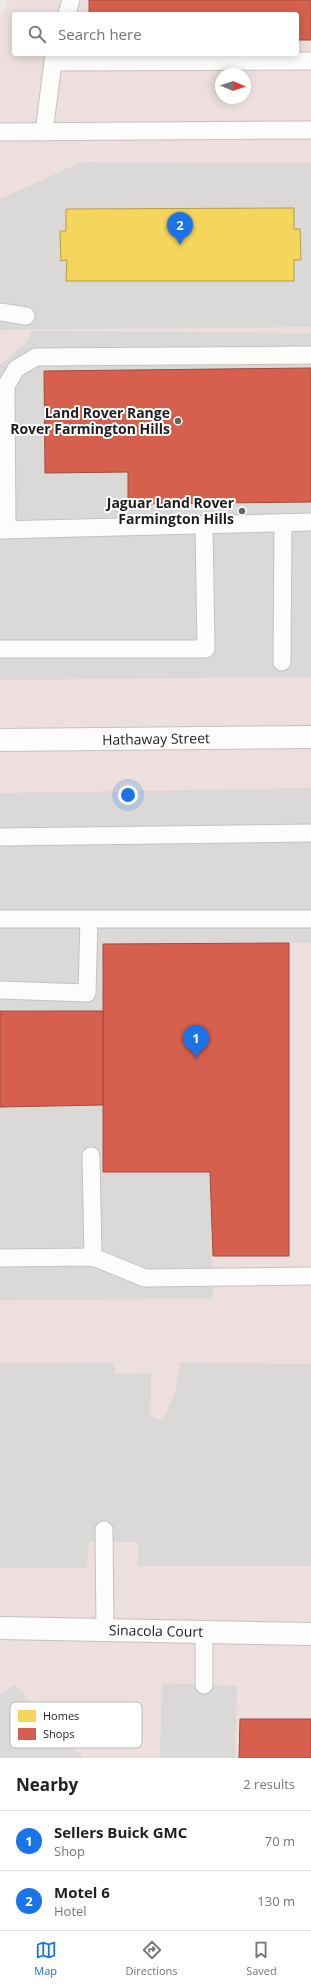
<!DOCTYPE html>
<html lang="en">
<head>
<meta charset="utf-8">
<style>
  body { margin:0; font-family:"Open Sans",sans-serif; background:#f2f2f2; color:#202124 }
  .compass { position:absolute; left:215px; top:68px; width:36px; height:36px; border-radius:50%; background:#fff; box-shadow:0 2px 10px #0003; rotate:92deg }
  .you { position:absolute; left:128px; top:795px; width:14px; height:14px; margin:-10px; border:3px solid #fff; border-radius:50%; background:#1a73e8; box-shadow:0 0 0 6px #1a73e833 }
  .badge { display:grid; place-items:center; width:26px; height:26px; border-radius:50%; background:#1a73e8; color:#fff; font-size:13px; font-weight:700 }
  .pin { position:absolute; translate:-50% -33px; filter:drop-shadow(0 1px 2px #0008) }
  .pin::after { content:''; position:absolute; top:21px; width:14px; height:12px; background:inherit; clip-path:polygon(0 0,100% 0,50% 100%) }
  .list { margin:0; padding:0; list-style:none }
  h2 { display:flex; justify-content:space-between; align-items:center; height:52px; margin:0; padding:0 16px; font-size:17px }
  h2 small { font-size:13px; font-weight:400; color:#757577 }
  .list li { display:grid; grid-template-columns:26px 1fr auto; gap:12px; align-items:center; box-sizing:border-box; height:60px; padding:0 16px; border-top:1px solid #e0e0e0 }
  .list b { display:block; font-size:15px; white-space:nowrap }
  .list p { margin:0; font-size:13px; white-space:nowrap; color:#757577 }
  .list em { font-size:13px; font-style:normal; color:#757577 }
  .icon { flex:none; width:22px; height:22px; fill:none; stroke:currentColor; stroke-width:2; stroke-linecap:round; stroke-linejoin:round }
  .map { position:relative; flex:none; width:311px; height:1758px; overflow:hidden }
  .search { position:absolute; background:#fff; box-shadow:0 2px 10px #0003; left:12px; right:12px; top:12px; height:44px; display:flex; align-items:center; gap:10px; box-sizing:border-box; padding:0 14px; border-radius:4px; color:#757577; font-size:15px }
  .sheet { height:172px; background:#fff }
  nav { display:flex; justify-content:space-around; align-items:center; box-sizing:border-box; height:56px; border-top:1px solid #e0e0e0; background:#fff; font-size:11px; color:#757577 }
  nav a { display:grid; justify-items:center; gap:2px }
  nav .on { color:#1a73e8 }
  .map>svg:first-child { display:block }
  .commercial { fill:#eddfdd; fill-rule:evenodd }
  .religious { fill:#dad9d7; fill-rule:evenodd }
  .homes { fill:#f6d55c; stroke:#b59e49 }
  .shops { fill:#d6604d; stroke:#9e4c3f }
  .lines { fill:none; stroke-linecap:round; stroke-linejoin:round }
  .lane-casing { stroke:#c3c2c0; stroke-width:19 }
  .street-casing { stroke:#c3c2c0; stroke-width:24 }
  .lane { stroke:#fcfcfb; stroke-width:17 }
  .street { stroke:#fcfcfb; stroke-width:22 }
  .poi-dot { fill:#656563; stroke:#fff; stroke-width:1.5 }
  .labels { text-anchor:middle; stroke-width:4; stroke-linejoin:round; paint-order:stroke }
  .poi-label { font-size:14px; font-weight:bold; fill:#1d1d1d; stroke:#fff; text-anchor:end }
  .street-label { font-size:14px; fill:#1d1d1d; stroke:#fff }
  .key { fill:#fff; stroke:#bbb; stroke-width:1 }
  .key-label { font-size:11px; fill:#1d1d1d }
</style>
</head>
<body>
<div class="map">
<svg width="311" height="1758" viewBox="0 0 311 1758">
  <rect width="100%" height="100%" fill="#eceae6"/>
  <path class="commercial" d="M7 0H311V1758H0V19ZM14 14H297V54H14ZM221 74H245V98H221Z"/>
  <g class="religious">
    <path d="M82 162 311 163V327L0 330V199ZM294 208V229H300L301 259 294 260V281H67V260H61L60 231H66V209Z"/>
    <polygon points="32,331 311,333 311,677 0,680 0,365 27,342"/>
    <polygon points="311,788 311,943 103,944 103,1011 0,1009 0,793"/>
    <polygon points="103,1105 103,1172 210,1172 213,1299 0,1300 0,1107"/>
    <polygon points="114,1362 115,1374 151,1373 150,1415 160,1420 166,1414 177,1386 180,1362 311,1364 311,1566 138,1566 138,1542 89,1542 87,1568 0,1568 0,1363"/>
    <polygon points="162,1683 237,1686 235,1758 160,1758"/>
    <polygon points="15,1685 83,1758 0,1758 0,1695"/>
  </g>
  <polygon class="homes" points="294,208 294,229 300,229 301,260 294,260 294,281 66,281 67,260 61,261 60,231 66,231 66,209"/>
  <g class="shops">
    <polygon points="89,0 311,0 311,40 297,40 297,14 89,14"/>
    <polygon points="311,368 311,502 128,504 128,472 45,473 44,371"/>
    <polygon points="289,943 289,1256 213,1256 210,1172 103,1172 103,944"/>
    <polygon points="0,1011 103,1011 103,1105 0,1107"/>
    <polygon points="240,1719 311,1719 311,1758 239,1758"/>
  </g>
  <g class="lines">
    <g class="lane-casing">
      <g id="lane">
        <polyline points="67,14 71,0"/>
        <polyline points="54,62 311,61"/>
        <polyline points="0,132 311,130"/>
        <polyline points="44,132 54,54"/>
        <polyline points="0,312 26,316"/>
        <polyline points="0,530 311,522"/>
        <polyline points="7,530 6,386 16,369 36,357 311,355"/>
        <polyline points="0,649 206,649 204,525"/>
        <polyline points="282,662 283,523"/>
        <polyline points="0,837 311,833"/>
        <polyline points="0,919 311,919"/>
        <polyline points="0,990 87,993 89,919"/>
        <polyline points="91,1156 93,1257"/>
        <polyline points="0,1258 93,1257 145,1278 311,1276"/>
        <polyline points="104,1530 105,1630"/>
        <polyline points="204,1685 204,1632"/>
      </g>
    </g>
    <g class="street-casing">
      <g id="street">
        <polyline points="0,740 311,737"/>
        <polyline points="0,1628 311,1634"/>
      </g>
    </g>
    <use href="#lane" class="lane"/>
    <use href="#street" class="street"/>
  </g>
  <g class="poi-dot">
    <circle cx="178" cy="421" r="4"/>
    <circle cx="242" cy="511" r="4"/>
  </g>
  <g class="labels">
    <g class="poi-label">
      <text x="170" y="418">Land Rover Range<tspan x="170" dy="16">Rover Farmington Hills</tspan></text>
      <text x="234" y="508">Jaguar Land Rover<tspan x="234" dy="16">Farmington Hills</tspan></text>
    </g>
    <g class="street-label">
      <text transform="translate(156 739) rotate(-1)" y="5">Hathaway Street</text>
      <text transform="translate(156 1631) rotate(1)" y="5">Sinacola Court</text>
    </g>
  </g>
  <rect x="10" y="1702" width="132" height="46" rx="6" class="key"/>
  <rect x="18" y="1710" width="18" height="12" fill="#f6d55c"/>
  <rect x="18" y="1728" width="18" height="12" fill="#d6604d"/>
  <g class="key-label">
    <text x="43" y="1720">Homes</text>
    <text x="43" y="1738">Shops</text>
  </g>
</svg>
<svg class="compass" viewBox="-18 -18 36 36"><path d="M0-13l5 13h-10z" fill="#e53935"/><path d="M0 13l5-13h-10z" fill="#757577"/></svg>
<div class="you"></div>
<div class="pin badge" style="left:196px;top:1058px">1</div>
<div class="pin badge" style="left:180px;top:245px">2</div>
<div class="search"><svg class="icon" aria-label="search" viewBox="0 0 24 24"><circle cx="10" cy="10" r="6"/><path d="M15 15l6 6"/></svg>Search here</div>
</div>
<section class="sheet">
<h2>Nearby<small>2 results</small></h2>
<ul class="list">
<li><span class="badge">1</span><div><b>Sellers Buick GMC</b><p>Shop</p></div><em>70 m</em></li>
<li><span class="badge">2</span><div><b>Motel 6</b><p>Hotel</p></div><em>130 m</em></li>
</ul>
</section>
<nav>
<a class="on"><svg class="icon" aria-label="map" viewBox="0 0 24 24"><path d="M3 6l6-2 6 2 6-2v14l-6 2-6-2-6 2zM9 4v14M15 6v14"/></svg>Map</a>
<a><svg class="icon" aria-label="directions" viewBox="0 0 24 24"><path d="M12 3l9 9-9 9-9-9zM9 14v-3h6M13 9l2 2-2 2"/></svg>Directions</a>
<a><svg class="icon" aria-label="saved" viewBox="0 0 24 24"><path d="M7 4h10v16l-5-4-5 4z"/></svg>Saved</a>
</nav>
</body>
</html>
